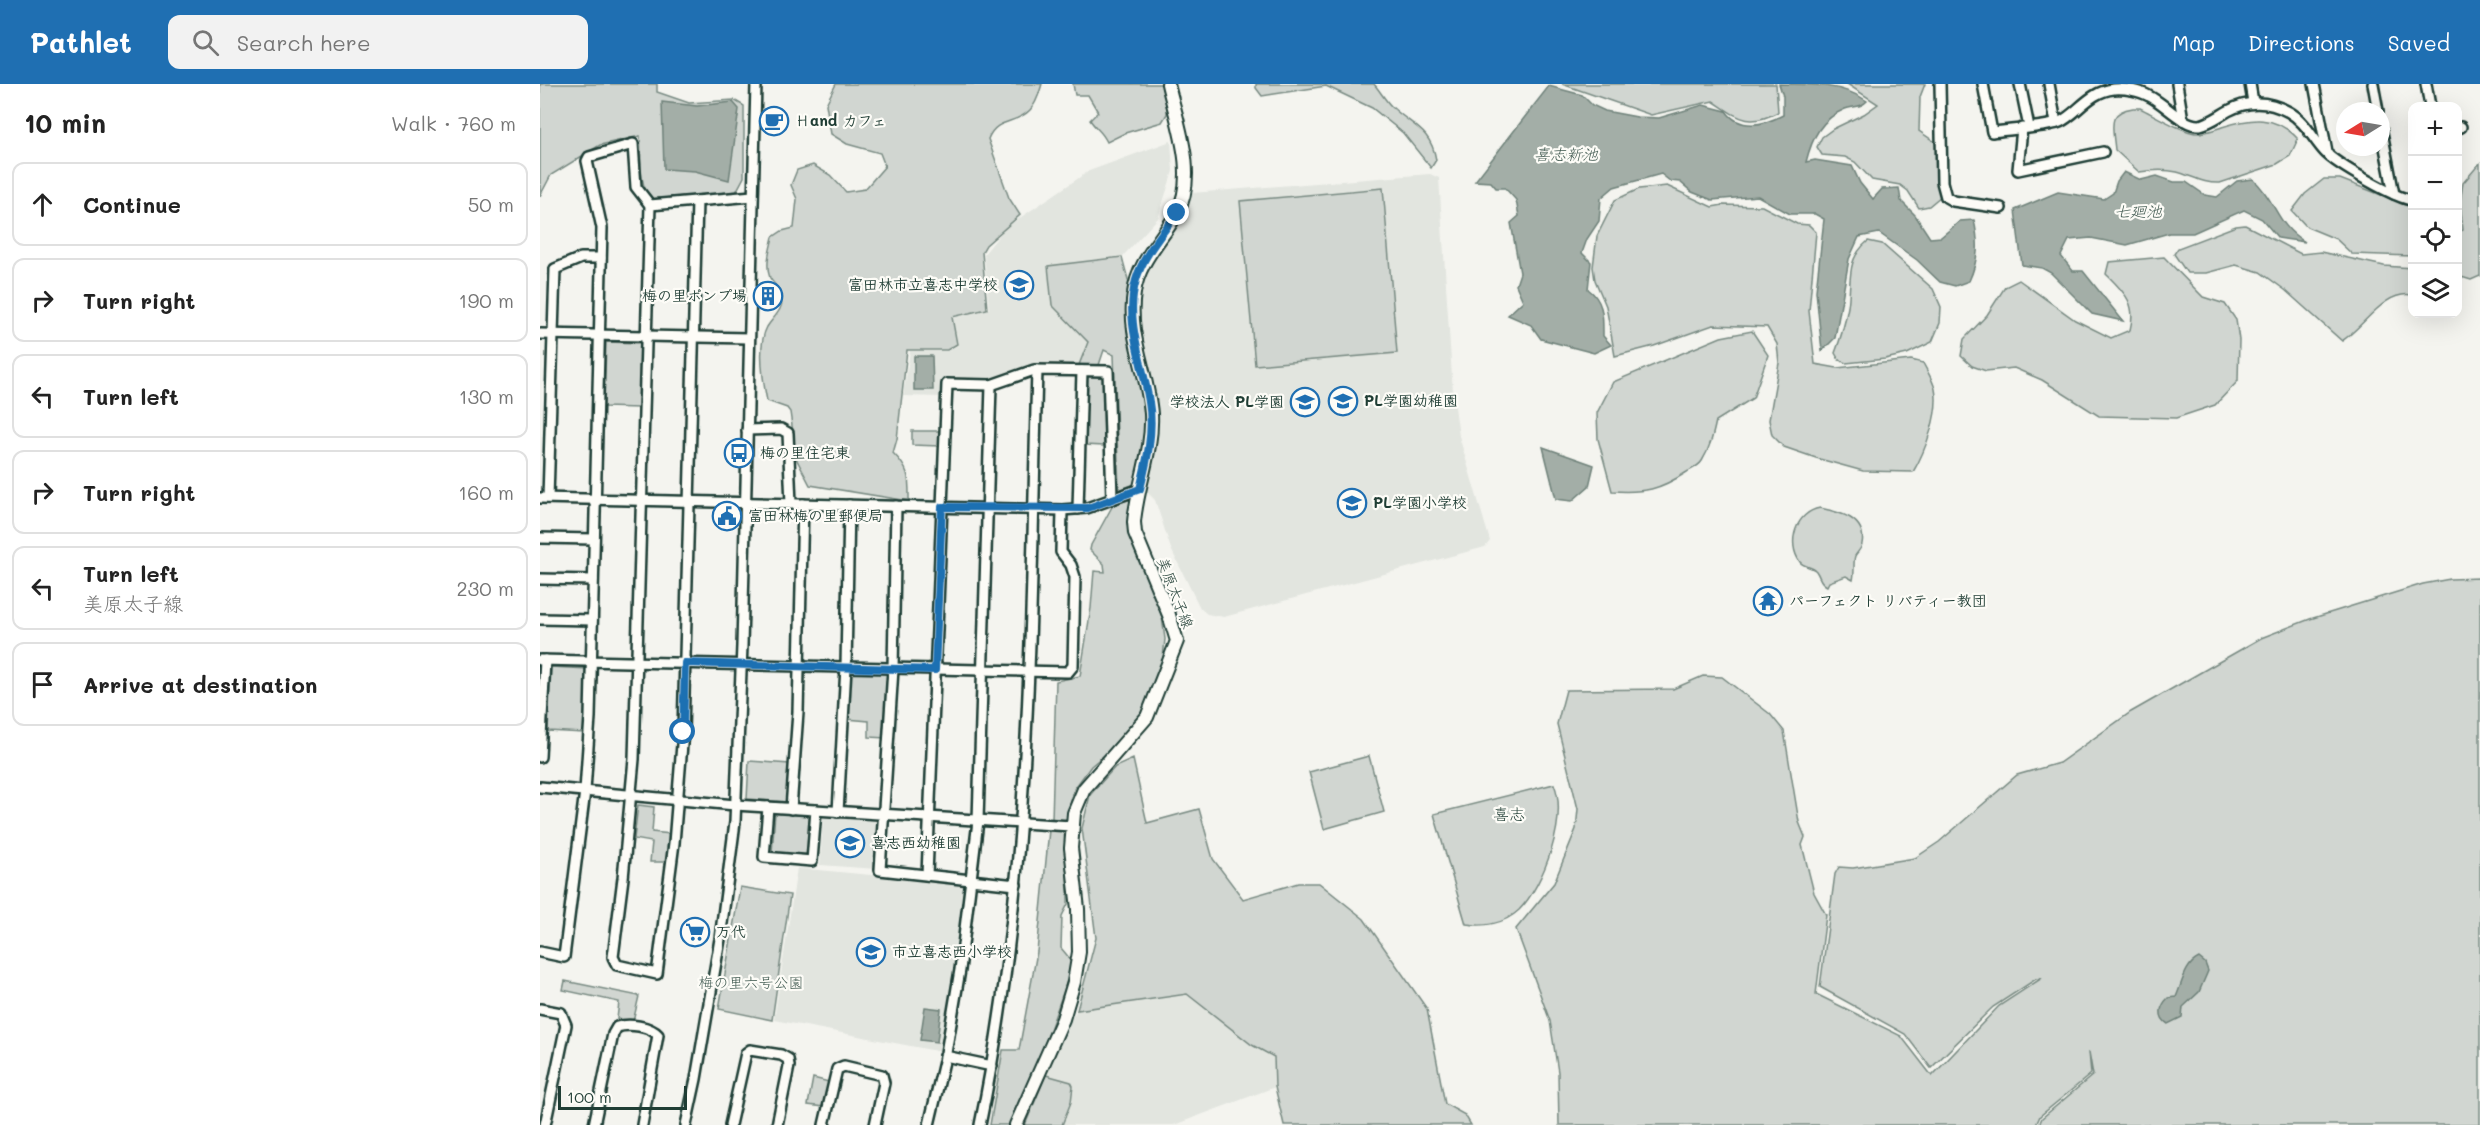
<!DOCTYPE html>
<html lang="en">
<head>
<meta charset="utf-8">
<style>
  body { margin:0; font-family:Mali,"Klee One",sans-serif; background:#f2f2f2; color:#222 }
  .controls { position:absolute; right:18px; top:18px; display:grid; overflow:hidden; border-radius:12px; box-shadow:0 6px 24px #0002 }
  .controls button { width:54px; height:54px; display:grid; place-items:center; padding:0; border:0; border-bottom:2px solid #e0e0e0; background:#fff; color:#222; font:30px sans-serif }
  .compass { position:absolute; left:1796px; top:18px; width:54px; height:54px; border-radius:50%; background:#fff; box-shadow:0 6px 24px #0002; rotate:259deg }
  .scale { position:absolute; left:18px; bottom:15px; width:129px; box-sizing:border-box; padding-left:6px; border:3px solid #1f3d34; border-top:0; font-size:16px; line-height:21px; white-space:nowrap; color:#1f3d34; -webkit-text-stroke:4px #fdfcf7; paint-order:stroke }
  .stop { position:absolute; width:18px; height:18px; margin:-14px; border:4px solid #1f6fb2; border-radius:50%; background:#fff }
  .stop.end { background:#1f6fb2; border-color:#fff; box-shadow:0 2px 6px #0008 }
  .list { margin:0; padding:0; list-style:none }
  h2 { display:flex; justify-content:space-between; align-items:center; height:78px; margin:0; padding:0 24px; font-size:26px }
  h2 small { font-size:20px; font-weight:400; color:#767676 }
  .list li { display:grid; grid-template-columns:39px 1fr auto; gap:18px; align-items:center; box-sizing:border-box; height:84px; margin:0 12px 12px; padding:0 12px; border:2px solid #e0e0e0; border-radius:12px }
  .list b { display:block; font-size:22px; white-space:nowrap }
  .list p { margin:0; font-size:20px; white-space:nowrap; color:#767676 }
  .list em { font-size:20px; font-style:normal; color:#767676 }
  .icon { flex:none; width:33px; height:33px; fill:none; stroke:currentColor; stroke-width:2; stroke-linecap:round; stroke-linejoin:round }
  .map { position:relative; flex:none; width:1940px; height:1041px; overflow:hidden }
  header { display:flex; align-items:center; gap:36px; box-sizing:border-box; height:84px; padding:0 30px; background:#1f6fb2; color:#fff }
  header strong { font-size:28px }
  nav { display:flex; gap:33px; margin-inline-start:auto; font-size:21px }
  .search { width:420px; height:54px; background:#f2f2f2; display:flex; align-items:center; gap:15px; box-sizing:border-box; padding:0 21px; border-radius:12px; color:#767676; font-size:22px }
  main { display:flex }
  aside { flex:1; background:#fff }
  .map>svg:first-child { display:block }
  .built { fill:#e2e5df }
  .green { fill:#d1d6d1; stroke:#788a82; stroke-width:1.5 }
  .water { fill:#a3aea7; stroke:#6e8179; stroke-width:1.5 }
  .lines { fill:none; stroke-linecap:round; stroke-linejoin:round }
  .minor-casing { stroke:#1f3d34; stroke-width:14 }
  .major-casing { stroke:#1f3d34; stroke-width:16 }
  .minor { stroke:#fdfcf7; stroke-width:9 }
  .major { stroke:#fdfcf7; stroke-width:12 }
  .route { stroke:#1f6fb2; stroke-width:8 }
  .labels { text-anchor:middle; stroke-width:4.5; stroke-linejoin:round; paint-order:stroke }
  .poi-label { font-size:15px; font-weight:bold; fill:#1f3d34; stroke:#fdfcf7; text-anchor:start }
  .street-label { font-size:15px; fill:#1f3d34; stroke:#fdfcf7 }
  .park-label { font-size:15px; fill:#435c53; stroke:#fdfcf7 }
  .water-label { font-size:16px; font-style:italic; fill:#475f56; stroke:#fdfcf7 }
  .neighbourhood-label { font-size:16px; fill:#1f3d34; stroke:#fdfcf7 }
</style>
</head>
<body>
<header>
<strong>Pathlet</strong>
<div class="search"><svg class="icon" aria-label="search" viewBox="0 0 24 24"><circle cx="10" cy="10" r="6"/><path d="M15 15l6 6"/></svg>Search here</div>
<nav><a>Map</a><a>Directions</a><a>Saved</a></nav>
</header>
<main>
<aside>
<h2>10 min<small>Walk · 760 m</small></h2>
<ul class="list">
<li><svg class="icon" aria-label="ahead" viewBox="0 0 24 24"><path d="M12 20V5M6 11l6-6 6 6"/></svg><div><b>Continue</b></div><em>50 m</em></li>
<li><svg class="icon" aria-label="right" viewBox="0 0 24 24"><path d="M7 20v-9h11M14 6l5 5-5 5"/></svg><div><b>Turn right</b></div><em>190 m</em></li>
<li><svg class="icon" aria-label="left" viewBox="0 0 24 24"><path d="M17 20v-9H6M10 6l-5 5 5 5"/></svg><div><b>Turn left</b></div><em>130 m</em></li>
<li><svg class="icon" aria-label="right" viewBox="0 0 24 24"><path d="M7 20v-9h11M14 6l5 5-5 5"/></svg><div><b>Turn right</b></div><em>160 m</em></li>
<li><svg class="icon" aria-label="left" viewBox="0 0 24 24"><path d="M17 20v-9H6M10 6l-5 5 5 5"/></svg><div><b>Turn left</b><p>美原太子線</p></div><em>230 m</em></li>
<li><svg class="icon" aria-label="arrive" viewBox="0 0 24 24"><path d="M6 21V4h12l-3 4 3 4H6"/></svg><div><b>Arrive at destination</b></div></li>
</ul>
</aside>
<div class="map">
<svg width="1940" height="1041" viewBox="0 0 1940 1041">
  <rect width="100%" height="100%" fill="#f4f4ef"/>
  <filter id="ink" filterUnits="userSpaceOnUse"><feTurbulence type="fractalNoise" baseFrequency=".0167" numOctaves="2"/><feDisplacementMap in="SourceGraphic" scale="12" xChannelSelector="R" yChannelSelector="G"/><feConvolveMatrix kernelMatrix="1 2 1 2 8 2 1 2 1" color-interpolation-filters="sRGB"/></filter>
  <g filter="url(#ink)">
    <g class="built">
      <polygon points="631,57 633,87 618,134 582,173 508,182 512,221 548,258 539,281 498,281 452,298 403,298 403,313 363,312 370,267 408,267 418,261 413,234 449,225 444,170 465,144 549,87"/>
      <polygon points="890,90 899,94 913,308 919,352 950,457 945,463 684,533 667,530 660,524 631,465 615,416 604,405 615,375 618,350 619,329 600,247 598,227 600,211 608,184 645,128 652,109"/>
      <polygon points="283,733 340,737 336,785 280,781"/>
      <polygon points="257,784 426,800 402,968 234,936"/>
      <polygon points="647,910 712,961 734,973 735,1003 634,1041 522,1041 531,1018 533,1002 531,998 506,991 529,938 537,926"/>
    </g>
    <g class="green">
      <path d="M0 0H117V8L149 19 194 16 204 22V93L196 108 111 115C97 98 102 71 100 52L60 61 11 91 0 112Z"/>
      <path d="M296 0H502C499 9 497 19 490 26 476 41 457 33 448 55L469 114 480 131 446 161 442 168 447 225 412 233 417 260 407 266H367L357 355 353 369C370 386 369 393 369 417L270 401 257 376 250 328 247 324 227 317C223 297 217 261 227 243 233 233 243 227 242 214 242 206 234 201 230 194 225 181 230 166 233 153L242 147 254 144 257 115 251 101 257 86 273 81 290 91 306 108 325 105 345 82 340 69 307 60 291 50 286 20Z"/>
      <path d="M533 0H623L627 22V30L622 38 585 49 567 58C562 47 556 45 550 36L558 28 548 11H535Z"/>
      <path d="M716 0H834C840 7 845 16 852 23 872 42 891 45 896 76L891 84 863 49 832 24 786 2 722 12 716 4Z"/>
      <path d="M1022 0H1236L1238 28C1208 44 1199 34 1173 17L1111 31Z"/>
      <polygon points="1307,0 1385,0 1380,13 1379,47 1395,58 1400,76 1401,112 1389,122 1379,124 1368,107 1360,101 1332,96 1315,78 1305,73 1282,71 1277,63 1282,53 1293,45 1324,30 1338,20"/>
      <path d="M1593 24H1600C1614 31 1640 47 1655 49 1664 50 1673 46 1682 43 1711 34 1735 30 1758 55L1750 72 1737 80 1680 99C1664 100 1652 92 1637 88 1624 85 1612 86 1599 88L1575 66C1573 43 1566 28 1593 24Z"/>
      <polygon points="1940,79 1940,192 1931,196 1918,192 1918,148 1923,146 1920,118 1923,99"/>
      <polygon points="1784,95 1800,95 1872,123 1872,172 1812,170 1796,155 1767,143 1752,127 1765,110"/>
      <path d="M1127 102 1172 123 1183 121 1222 122 1257 140 1269 141 1276 148 1269 227 1275 280 1297 284 1371 276 1383 279C1387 287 1393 296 1395 305 1400 328 1385 368 1373 388L1323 387 1276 374 1244 363 1232 351 1229 336 1239 279 1237 260 1227 243 1173 241 1114 262 1075 272 1066 222 1055 196 1053 183 1057 152 1075 116 1099 105Z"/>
      <polygon points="843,104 857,269 715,281 700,117"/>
      <path d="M1705 141 1761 170 1781 168 1844 182 1872 184V211C1844 206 1825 242 1802 257L1745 206 1720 188 1696 181 1666 189H1647L1634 170 1638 164 1696 142Z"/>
      <path d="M1328 157 1342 160 1393 205 1401 223 1400 239 1392 258 1367 270 1345 275 1306 279 1299 276 1295 269C1301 254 1305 239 1308 223 1312 197 1305 176 1328 157Z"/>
      <polygon points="582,173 590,203 591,266 601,299 607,335 597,399 579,406 574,271 564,266 558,284 539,281 548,258 512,221 508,182"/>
      <path d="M1624 173 1663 213 1685 220 1696 236 1699 256 1698 297 1675 321 1636 334 1559 332 1502 296 1474 284 1446 287 1432 282 1421 272 1424 255 1447 231 1465 203 1479 196 1535 236 1571 254 1590 246C1597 219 1584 208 1566 190L1569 178Z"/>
      <path d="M1212 247 1228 271 1213 314 1176 337C1173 351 1170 364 1162 377 1159 382 1152 385 1147 388 1119 406 1105 409 1072 407L1058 355 1057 329 1073 298 1181 253Z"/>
      <polygon points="66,258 101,259 99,324 64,323"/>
      <polygon points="547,292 563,293 564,362 544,361"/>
      <polygon points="372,347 400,347 400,362 372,361"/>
      <polygon points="591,415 590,444 622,533 625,555 622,583 612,614 580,658 551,682 534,705 527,734 522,740 512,736 516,597 540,592 551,524 554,487 565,488 564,480 550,466 551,461 573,421"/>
      <path d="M1280 424C1299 428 1327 434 1322 460 1321 466 1317 468 1315 472 1313 477 1315 488 1313 496L1306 492 1289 498 1287 502C1279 498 1281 494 1276 487 1273 483 1264 483 1260 478 1246 459 1256 428 1280 424Z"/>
      <polygon points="1940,494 1940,1041 1499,1041 1502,1034 1553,991 1549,968 1551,990 1500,1032 1496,1041 1019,1041 1018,988 1010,937 976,845 1014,799 1036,745 1038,725 1017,640 1026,606 1133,605 1163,592 1182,593 1230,630 1244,647 1259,738 1265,753 1262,761 1274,809 1286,831 1276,910 1361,952 1392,992 1459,922 1502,894 1496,895 1453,923 1391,984 1365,950 1280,903 1295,790 1299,783 1313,784 1375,774 1399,758 1477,691 1519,679 1591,628 1721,554 1770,535 1883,500 1910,495"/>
      <polygon points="11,583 48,585 44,649 8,647"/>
      <polygon points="309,588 349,589 346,654 329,653 329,637 307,635"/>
      <polygon points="829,672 844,728 784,745 769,688"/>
      <polygon points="593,675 607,739 659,725 673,775 703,815 758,799 779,799 824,835 887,925 905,1020 925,1031 931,1041 744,1041 735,1003 734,973 712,961 647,910 537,926 556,854 542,744 550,711 575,683"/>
      <polygon points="209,677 250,680 247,718 207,715"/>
      <path d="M1014 700C1028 734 1004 801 979 826 964 840 944 843 926 840L894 730Z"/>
      <polygon points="98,721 114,723 112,748 131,750 128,778 110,778 112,758 94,755"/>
      <polygon points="235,729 270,732 267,771 232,769"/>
      <polygon points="509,746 524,746 528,808 528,820 522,832 521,864 531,876 530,889 500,974 471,1041 450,1041 463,966 479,966 497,868"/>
      <polygon points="200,803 250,811 232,936 179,925"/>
      <polygon points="25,897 99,912 93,938 77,935 79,918 23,906"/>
      <polygon points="506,991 531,998 533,1002 531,1018 522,1041 485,1041"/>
      <polygon points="273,994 289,998 284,1023 268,1021"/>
    </g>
    <g class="water">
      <path d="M1239 0C1269 0 1304 0 1327 17 1321 24 1313 22 1305 25 1281 35 1272 54 1266 78L1275 76 1312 82 1320 99 1333 115 1342 105 1359 104 1361 117 1375 131 1390 154 1401 153 1420 137 1434 136C1439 159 1439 175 1429 197L1415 202 1400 198 1377 176 1339 149 1319 153 1309 175 1295 254 1282 267 1276 207 1284 135 1275 130H1250L1218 112 1172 116 1152 108 1140 98 1130 97 1121 90 1074 103 1061 114 1059 137 1047 155 1042 169 1051 178 1048 205C1064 217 1063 232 1063 252L1071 261 1054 269 1001 255 991 241 968 231 983 217 976 201 980 189 971 139 979 132 976 116 965 104H956L951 98 935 97 1009 2 1042 11 1052 21 1065 27 1097 33 1119 34 1163 21 1186 27C1200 47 1224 41 1243 31V12Z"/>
      <polygon points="122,18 157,22 193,18 199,25 189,96 155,87 124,85"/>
      <path d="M1584 88 1601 96 1617 92 1634 98H1646L1665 111 1677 113 1697 97 1713 95C1737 117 1735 140 1765 158L1738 154 1722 135 1704 126 1653 149H1629L1587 161 1551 154 1529 156 1521 172 1533 187H1543L1583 237 1552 230 1511 189 1502 184 1482 181 1475 126 1518 108 1564 115 1573 109 1577 97Z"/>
      <polygon points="374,272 392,272 393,306 374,306"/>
      <polygon points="1003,363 1054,381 1049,402 1032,417 1016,415"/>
      <path d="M1659 874 1665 879 1668 887 1659 908 1643 923 1642 933 1628 940C1617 933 1620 922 1628 914L1636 913C1642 900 1645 880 1659 874Z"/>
      <polygon points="385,923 401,925 397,958 380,956"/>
    </g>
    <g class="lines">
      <g class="minor-casing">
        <g id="minor">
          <polyline points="1400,0 1402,98 1406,113 1413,117 1461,124"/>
          <path d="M1443 0 1452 48C1466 46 1510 43 1520 38 1538 29 1550 7 1574 5 1585 4 1600 7 1609 12 1624 19 1644 43 1660 41 1670 39 1679 32 1688 27 1708 16 1729 17 1749 28 1765 37 1773 55 1785 68 1796 80 1857 115 1872 116"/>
          <polyline points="1480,0 1489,43"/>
          <polyline points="1509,0 1516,39"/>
          <polyline points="1637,0 1643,36"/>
          <polyline points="1710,0 1713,18"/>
          <polyline points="1774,0 1787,68"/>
          <polyline points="1833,0 1838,27"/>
          <polyline points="1886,0 1890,22"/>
          <polyline points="1841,43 1854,110"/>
          <polyline points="1482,44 1478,86 1563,68"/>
          <polyline points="1918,44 1921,43"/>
          <polyline points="110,121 213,112"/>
          <polyline points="0,250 209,254"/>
          <polyline points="207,346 241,345 248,349 251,420"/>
          <polyline points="0,414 522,426 547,424 600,405"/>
          <polyline points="8,414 15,185 41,174 61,174"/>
          <polyline points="356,422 353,585 340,786 476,801"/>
          <polyline points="538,425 542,287"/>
          <polyline points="0,454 54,455"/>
          <polyline points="0,495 53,496"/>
          <polyline points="0,535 52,536"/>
          <polyline points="0,576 528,588 533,582 535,493 531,481 521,468 522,426"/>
          <polyline points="0,673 5,576"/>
          <polyline points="0,703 195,721 531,742"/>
          <polyline points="228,723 224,773 272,777 276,726"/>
          <polyline points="251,725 258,628 263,420"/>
          <polyline points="298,728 306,583 309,421"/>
          <polyline points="387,791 407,300 451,301 494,286 568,287 572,415"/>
          <polyline points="0,868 24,873 45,707 50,633 62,144 47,77 49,73 93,60 96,103 110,121 94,675 83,794 73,873 77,881 117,890 134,759 143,648 157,117"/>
          <polyline points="0,925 21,929 26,941 5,1041"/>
          <polyline points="405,972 452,982"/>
          <path d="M54 1041 73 950 77 943C89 939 110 942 118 951L102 1041"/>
          <polyline points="146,1041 156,995 180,855 195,738 202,562 216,0"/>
          <polyline points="190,1041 206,969 210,966 241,971 248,975 249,982 237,1041"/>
          <polyline points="284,1041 297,985 304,982 342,991 344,999 335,1041"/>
          <polyline points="389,1041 406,969 420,886 438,737 451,301"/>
          <path d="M440 1041C492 792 490 539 497 286"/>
        </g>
      </g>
      <g class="major-casing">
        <path id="major" d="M476 1041 523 935 534 898 539 868 538 825 531 764 534 729 544 705 607 633 637 557 629 531 595 449 594 438C597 402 613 367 611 330 608 289 587 251 594 209 598 177 622 156 637 129 658 91 637 39 628 0"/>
      </g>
      <use href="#minor" class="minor"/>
      <use href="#major" class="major"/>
    </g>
  </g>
  <g class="lines" filter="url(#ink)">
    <path class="route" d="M143 648 145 579 395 586 402 423 548 424 600 405C607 377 614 347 609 318 603 277 584 238 596 196 603 171 623 149 637 129"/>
  </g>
  <defs>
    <g id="cafe-ring" transform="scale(1.5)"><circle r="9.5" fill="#fdfcf7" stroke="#1f6fb2" stroke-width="1.5"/><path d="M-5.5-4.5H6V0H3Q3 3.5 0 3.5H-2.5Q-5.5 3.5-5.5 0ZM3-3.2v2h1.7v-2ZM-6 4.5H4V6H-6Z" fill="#1f6fb2"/></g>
    <g id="school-ring" transform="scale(1.5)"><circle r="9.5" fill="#fdfcf7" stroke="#1f6fb2" stroke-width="1.5"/><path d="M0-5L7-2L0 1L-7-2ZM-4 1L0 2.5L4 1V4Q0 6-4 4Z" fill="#1f6fb2"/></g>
    <g id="building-ring" transform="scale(1.5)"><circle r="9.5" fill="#fdfcf7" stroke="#1f6fb2" stroke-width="1.5"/><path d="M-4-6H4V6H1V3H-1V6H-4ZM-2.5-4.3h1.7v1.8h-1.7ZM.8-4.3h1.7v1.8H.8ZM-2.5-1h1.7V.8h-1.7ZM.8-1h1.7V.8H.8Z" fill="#1f6fb2"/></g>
    <g id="bus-ring" transform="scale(1.5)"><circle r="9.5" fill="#fdfcf7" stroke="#1f6fb2" stroke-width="1.5"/><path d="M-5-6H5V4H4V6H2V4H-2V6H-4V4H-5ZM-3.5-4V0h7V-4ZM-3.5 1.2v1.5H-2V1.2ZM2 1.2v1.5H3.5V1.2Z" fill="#1f6fb2"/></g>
    <g id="civic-ring" transform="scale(1.5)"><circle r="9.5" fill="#fdfcf7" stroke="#1f6fb2" stroke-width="1.5"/><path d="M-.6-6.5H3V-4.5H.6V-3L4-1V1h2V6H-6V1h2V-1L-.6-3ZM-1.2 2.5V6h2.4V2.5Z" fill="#1f6fb2"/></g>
    <g id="temple-ring" transform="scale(1.5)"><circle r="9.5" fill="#fdfcf7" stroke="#1f6fb2" stroke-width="1.5"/><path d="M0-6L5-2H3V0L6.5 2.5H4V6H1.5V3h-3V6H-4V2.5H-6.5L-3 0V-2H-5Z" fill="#1f6fb2"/></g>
    <g id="supermarket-ring" transform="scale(1.5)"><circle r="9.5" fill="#fdfcf7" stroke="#1f6fb2" stroke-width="1.5"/><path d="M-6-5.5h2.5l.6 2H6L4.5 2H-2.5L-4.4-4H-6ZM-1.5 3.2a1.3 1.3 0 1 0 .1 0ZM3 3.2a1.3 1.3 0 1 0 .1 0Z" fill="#1f6fb2"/></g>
  </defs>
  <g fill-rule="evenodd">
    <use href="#cafe-ring" x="234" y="37"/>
    <use href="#school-ring" x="479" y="201"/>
    <use href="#building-ring" x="228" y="212"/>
    <use href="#school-ring" x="803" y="317"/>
    <use href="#school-ring" x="765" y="318"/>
    <use href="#bus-ring" x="199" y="369"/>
    <use href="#school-ring" x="812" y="419"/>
    <use href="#civic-ring" x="187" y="432"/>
    <use href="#temple-ring" x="1228" y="517"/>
    <use href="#school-ring" x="310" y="759"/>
    <use href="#supermarket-ring" x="155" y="848"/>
    <use href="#school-ring" x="331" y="868"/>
  </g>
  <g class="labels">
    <g class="poi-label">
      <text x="255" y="42">Ｈand カフェ</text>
      <text x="458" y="206" text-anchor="end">富田林市立喜志中学校</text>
      <text x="207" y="217" text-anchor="end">梅の里ポンプ場</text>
      <text x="824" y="322">PL学園幼稚園</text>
      <text x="744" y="323" text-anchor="end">学校法人 PL学園</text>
      <text x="220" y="374">梅の里住宅東</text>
      <text x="833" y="424">PL学園小学校</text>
      <text x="208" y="437">富田林梅の里郵便局</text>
      <text x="1249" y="522">パーフェクト リバティー教団</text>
      <text x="331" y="764">喜志西幼稚園</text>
      <text x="176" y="853">万代</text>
      <text x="352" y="873">市立喜志西小学校</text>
    </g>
    <g class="street-label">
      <text transform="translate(635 509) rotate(69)" y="5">美原太子線</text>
    </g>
    <g class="park-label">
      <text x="211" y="904">梅の里六号公園</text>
    </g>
    <g class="water-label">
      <text x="1026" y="76">喜志新池</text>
      <text x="1598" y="133">七廻池</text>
    </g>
    <g class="neighbourhood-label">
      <text x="969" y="736">喜志</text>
    </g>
  </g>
</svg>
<div class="controls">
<button>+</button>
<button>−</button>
<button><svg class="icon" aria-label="locate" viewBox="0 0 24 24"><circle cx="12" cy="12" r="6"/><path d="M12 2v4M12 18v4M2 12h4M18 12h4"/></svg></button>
<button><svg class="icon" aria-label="layers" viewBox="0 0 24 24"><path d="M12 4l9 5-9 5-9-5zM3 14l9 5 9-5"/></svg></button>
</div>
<svg class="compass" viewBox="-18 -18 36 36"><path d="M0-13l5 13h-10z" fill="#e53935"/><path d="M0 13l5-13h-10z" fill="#767676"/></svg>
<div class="scale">100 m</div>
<div class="stop" style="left:143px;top:648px"></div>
<div class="stop end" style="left:637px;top:129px"></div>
</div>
</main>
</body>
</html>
